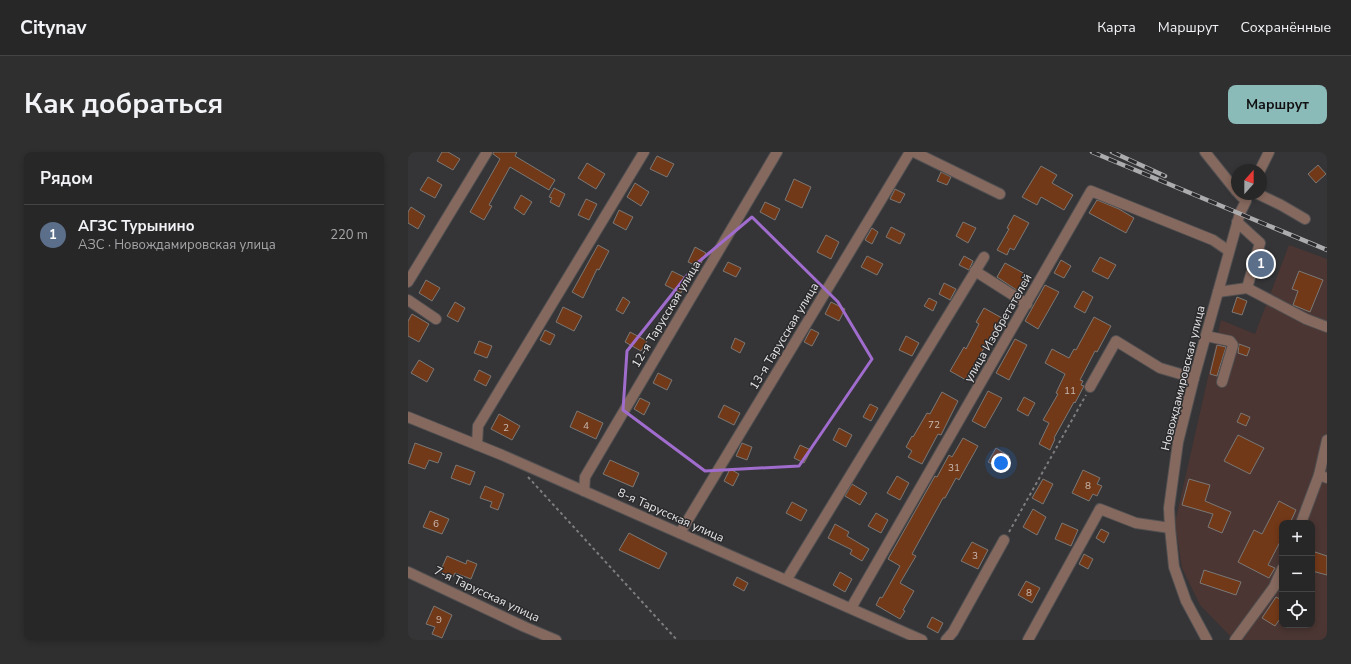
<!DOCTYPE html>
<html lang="ru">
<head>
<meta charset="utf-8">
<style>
  body { margin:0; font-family:"Nunito Sans",sans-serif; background:#302f30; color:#f1f3f6 }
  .controls { position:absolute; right:12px; bottom:12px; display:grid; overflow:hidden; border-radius:8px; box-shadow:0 2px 6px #0003 }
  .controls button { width:36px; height:36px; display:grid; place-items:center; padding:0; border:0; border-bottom:1px solid #444445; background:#282728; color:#f1f3f6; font:20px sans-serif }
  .compass { position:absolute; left:823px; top:12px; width:36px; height:36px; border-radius:50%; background:#282728; box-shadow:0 2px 6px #0003; rotate:21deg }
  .you { position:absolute; left:593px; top:311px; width:14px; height:14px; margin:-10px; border:3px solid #fff; border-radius:50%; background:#1a73e8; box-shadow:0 0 0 6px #1a73e833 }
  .badge { display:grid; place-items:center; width:26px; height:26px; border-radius:50%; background:#8bbbb9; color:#fff; font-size:13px; font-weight:700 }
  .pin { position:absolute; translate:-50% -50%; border:2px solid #fff; box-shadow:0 1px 4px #0006 }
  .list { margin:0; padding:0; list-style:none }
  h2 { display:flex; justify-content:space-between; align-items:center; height:52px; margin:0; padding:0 16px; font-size:17px }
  h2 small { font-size:13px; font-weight:400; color:#a5a5a8 }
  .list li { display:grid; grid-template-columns:26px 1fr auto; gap:12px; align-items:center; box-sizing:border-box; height:60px; padding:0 16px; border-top:1px solid #444445 }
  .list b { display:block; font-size:15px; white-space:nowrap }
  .list p { margin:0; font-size:13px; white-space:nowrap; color:#a5a5a8 }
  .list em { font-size:13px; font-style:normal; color:#a5a5a8 }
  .icon { flex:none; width:22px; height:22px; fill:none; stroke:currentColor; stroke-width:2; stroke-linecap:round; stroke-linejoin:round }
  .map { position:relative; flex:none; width:919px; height:488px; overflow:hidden; border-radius:8px }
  header { display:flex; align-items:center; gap:24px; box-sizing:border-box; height:56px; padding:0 20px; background:#282728; border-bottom:1px solid #444445 }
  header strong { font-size:19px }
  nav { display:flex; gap:22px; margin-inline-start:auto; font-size:14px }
  .intro { display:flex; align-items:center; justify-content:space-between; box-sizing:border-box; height:96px; padding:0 24px }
  h1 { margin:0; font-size:28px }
  .button { padding:10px 18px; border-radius:8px; background:#8bbbb9; color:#111; font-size:14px; font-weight:700 }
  main { display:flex; gap:24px; padding:0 24px }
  aside { flex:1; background:#282728; border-radius:8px; box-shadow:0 2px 6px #0003 }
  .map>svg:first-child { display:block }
  .industrial { fill:#4b3633; fill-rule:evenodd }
  .building { fill:#723918; stroke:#7a7876 }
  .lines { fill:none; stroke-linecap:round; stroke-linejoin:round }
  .minor-casing { stroke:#515052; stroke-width:12 }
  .path { stroke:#7d7c7e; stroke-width:2; stroke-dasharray:3 3; stroke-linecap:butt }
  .minor { stroke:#86695e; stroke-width:10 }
  .rail-casing { stroke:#acabad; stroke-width:4.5 }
  .rail { stroke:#2b2a2c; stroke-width:3; stroke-dasharray:9; stroke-linecap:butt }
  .marked { fill:none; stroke:#a06ccd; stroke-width:3; stroke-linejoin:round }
  .labels { text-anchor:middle; stroke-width:3; stroke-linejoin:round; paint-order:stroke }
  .number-label { font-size:10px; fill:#c8b9b2 }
  .street-label { font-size:12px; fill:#e5e4e6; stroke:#2b2a2c }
</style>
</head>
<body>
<header>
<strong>Citynav</strong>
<nav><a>Карта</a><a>Маршрут</a><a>Сохранённые</a></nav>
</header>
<div class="intro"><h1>Как добраться</h1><a class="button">Маршрут</a></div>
<main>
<aside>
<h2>Рядом<small></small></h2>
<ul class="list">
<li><span class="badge" style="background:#5c6f8a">1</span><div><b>АГЗС Турынино</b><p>АЗС · Новождамировская улица</p></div><em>220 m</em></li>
</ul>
</aside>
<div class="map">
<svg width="919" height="488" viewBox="0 0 919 488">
  <rect width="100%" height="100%" fill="#353436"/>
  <path class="industrial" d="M881 93 919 107V488H826L792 453 774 416 767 371 813 168 847 182ZM874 371H904V473H874Z"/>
  <g class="building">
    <polygon points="34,0 40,0 52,7 45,18 29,9"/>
    <polygon points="85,0 109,0 107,4 147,28 141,38 102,15 81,53 84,54 76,68 62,60 92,7 85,2"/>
    <polygon points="249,4 266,12 259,25 242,17"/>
    <polygon points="179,11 197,22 188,37 170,26"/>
    <polygon points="910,13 918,22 908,31 900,22"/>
    <polygon points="633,14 649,23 644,31 665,43 656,58 633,45 629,53 614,45"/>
    <polygon points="533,20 543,25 539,33 529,29"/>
    <polygon points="20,25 34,33 27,46 12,38"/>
    <polygon points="386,27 403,35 394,56 377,48"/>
    <polygon points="227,31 241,40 233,54 219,45"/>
    <polygon points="146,36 157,42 151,55 142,50 144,46 141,45"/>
    <polygon points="487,37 497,42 492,51 482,47"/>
    <polygon points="113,43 124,50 116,63 106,56"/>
    <polygon points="178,47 189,52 181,68 170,63"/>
    <polygon points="689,48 711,57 726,66 718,81 681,61"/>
    <polygon points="357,50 372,57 367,68 352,60"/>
    <polygon points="3,55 17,64 10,77 0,71 0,60"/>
    <polygon points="211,58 225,65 218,78 205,71"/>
    <polygon points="606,63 621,71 606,98 602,96 599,103 589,98 601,77 599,76"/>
    <polygon points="555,70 568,76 560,91 548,84"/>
    <polygon points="483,75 497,82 492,92 478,85"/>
    <polygon points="464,76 470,80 464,92 457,88"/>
    <polygon points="418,83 431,90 423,107 409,100"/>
    <polygon points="190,93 201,99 191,118 189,117 175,146 164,140"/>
    <polygon points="287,95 298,101 291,115 280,110"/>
    <polygon points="459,104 475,112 469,123 453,115"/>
    <polygon points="556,104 565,109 561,118 551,113"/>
    <polygon points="692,105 708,113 700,127 684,119"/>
    <polygon points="653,108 663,114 656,126 646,121"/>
    <polygon points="320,110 333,116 328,125 315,119"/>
    <polygon points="597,111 619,123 610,139 589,125"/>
    <polygon points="264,119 280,127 273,141 257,133"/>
    <polygon points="891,119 915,128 902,160 885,153 890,139 884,137"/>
    <polygon points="18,128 32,136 24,149 11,141"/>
    <polygon points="536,131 548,137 542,148 531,142"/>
    <polygon points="637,133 651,140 630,177 617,169"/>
    <polygon points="675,139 685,145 677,161 666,155"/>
    <polygon points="215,145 222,150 215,162 208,158"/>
    <polygon points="829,145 839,149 834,163 824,160"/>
    <polygon points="521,146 529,150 525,159 516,154"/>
    <polygon points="47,150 57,156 50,170 39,164"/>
    <polygon points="423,150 437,157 431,169 417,162"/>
    <polygon points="155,155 174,164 166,179 148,170"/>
    <polygon points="576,156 594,166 586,181 585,180 558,228 542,219 556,195 558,197 571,172 568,170"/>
    <polygon points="4,162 21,172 11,190 0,184 0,169"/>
    <polygon points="686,165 703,174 689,200 687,199 672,228 675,229 673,233 676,234 667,251 666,250 646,286 647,287 642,298 631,292 641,271 635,268 650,242 648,241 657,222 637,211 644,197 661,206 666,197 668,198"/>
    <polygon points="403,177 411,181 404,194 396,190"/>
    <polygon points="137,178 147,183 142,193 132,188"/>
    <polygon points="222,180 239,189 233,199 217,190"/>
    <polygon points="498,184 511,191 504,204 491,198"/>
    <polygon points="327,186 337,191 332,201 323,196"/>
    <polygon points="607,187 619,193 601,228 588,221"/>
    <polygon points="71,189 84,194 79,206 66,201"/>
    <polygon points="831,192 842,196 839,204 830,201"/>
    <polygon points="809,193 818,195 809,224 802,222"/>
    <polygon points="11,208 26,217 19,230 3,221"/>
    <polygon points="71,218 83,224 78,234 66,228"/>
    <polygon points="250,221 264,228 259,238 245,231"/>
    <polygon points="580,239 594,246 577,276 564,269"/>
    <polygon points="534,240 550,249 533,283 530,282 514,312 500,305 504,299 498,295 504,284 505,285 519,261 522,262"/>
    <polygon points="616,245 627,251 620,264 609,258"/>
    <polygon points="232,246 242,251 236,263 226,257"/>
    <polygon points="462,252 470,256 463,269 455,265"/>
    <polygon points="316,253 332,261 326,273 310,265"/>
    <polygon points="169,259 195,271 188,287 162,275"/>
    <polygon points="833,261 842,265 838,274 829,270"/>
    <polygon points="91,262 112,274 104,288 83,277"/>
    <polygon points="431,276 444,283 438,295 425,288"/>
    <polygon points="830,283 856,296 842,322 816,309"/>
    <polygon points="555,286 570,294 551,328 548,326 537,346 535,346 504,402 508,404 492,431 506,439 495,458 497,459 492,467 468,453 472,445 474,446 492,414 480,407 527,324 529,325 541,303 544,305"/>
    <polygon points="7,291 34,301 30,311 21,308 17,317 0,311"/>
    <polygon points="334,291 344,295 339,308 328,304"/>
    <polygon points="392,293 403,298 396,311 386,306"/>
    <polygon points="588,296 601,304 594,317 580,310"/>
    <polygon points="202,308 231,321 225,335 195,322"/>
    <polygon points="48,313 67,320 62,333 43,326"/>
    <polygon points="322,317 331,322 325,334 316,329"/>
    <polygon points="675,318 692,326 689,332 694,334 689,344 685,342 681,349 664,341"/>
    <polygon points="489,324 501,331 492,348 479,341"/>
    <polygon points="635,327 645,332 635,352 624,346"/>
    <polygon points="781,327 802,333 797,349 823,360 814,381 800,375 805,362 774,353"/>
    <polygon points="444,332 459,341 452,353 437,344"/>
    <polygon points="77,334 96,342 90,358 82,355 84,350 72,346"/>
    <polygon points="871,349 888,358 882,371 874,371 874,386 860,413 867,416 861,426 830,410 846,378 854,382"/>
    <polygon points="384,350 399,358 393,369 378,361"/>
    <polygon points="625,357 638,365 629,383 615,375"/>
    <polygon points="22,359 41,367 34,382 15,375"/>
    <polygon points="468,361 480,368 473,381 460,374"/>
    <polygon points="654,371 670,378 663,394 647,387"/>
    <polygon points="427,372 441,380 439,384 461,397 454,409 442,402 444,398 420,386"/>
    <polygon points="693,377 701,381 696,391 688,386"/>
    <polygon points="221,381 259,401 251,417 211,398"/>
    <polygon points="564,390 580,398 570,417 553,409"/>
    <polygon points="907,400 919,404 919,423 904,419 904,411"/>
    <polygon points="676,402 685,407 680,417 671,412"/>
    <polygon points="39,404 58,412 59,408 69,412 63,427 47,421 45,425 32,420"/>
    <polygon points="796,418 833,430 828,443 792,431"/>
    <polygon points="432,420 444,427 437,440 425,433"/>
    <polygon points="329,425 340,431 336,439 325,433"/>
    <polygon points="618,429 632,436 624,451 610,443"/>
    <polygon points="868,445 874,448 874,464 867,474 854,466"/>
    <polygon points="26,454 44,463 34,486 24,482 27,475 18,472"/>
    <polygon points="524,465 535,471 530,481 519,475"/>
  </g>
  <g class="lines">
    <g class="minor-casing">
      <g id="minor">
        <polyline points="506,0 592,42"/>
        <polyline points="797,0 829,40"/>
        <polyline points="852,18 861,0"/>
        <polyline points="850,42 873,53 897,67"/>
        <polyline points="829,70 852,91 839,136"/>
        <polyline points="567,119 619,152"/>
        <polyline points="0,130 79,0"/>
        <polyline points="810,140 839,136 898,167 919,175"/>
        <polyline points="0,148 28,167"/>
        <polyline points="798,184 822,189 825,193 814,230"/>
        <polyline points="682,235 708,189 752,216 786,226"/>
        <polyline points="0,265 94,303 176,339 514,488"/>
        <polyline points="919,288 911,323 919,326"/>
        <polyline points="69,293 70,274 236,0"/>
        <polyline points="176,339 177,325 369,0"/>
        <polyline points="893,371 911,323"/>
        <polyline points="272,381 502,0"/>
        <polyline points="0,420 117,475 148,488"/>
        <polyline points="379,427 576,105"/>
        <polyline points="443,456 683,39 805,88 821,99"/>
        <polyline points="538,488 545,480 596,388"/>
        <polyline points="620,488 692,357 728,371 762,376"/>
        <polyline points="799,488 778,449 766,415 762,376 761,356 770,290 786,226 832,61 838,49 831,42"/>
        <polyline points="827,488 866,435 874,417"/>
      </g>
    </g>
    <g class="path">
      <polyline points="120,325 269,488"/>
      <polyline points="601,380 678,243"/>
    </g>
    <use href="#minor" class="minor"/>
    <g class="rail-casing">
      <g id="rail">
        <polyline points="684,0 919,98"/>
        <polyline points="704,0 757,24"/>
      </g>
    </g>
    <use href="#rail" class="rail"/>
  </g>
  <path class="marked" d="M344 65 430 150 464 207 391 314 297 319 215 258 219 199 288 112Z"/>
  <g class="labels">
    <g class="number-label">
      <text x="662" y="242">11</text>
      <text x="526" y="276">72</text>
      <text x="178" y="277">4</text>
      <text x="98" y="279">2</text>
      <text x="546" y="319">31</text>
      <text x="680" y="337">8</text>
      <text x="28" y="375">6</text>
      <text x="567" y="407">3</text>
      <text x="621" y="444">8</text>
      <text x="31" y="471">9</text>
    </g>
    <g class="street-label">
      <text transform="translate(258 162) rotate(-59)" y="4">12-я Тарусская улица</text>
      <text transform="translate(590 176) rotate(-60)" y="4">улица Изобретателей</text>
      <text transform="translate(376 184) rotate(-59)" y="4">13-я Тарусская улица</text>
      <text transform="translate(775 226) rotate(-76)" y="4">Новождамировская улица</text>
      <text transform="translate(263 363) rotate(24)" y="4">8-я Тарусская улица</text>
      <text transform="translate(79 442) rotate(25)" y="4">7-я Тарусская улица</text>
    </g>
  </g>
</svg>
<div class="controls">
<button>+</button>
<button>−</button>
<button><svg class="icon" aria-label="locate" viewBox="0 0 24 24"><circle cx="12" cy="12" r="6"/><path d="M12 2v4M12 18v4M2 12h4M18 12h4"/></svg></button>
</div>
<svg class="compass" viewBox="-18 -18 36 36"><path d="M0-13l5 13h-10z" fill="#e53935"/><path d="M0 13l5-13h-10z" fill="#a5a5a8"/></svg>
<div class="you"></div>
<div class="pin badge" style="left:853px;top:112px;background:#5c6f8a">1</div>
</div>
</main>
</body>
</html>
